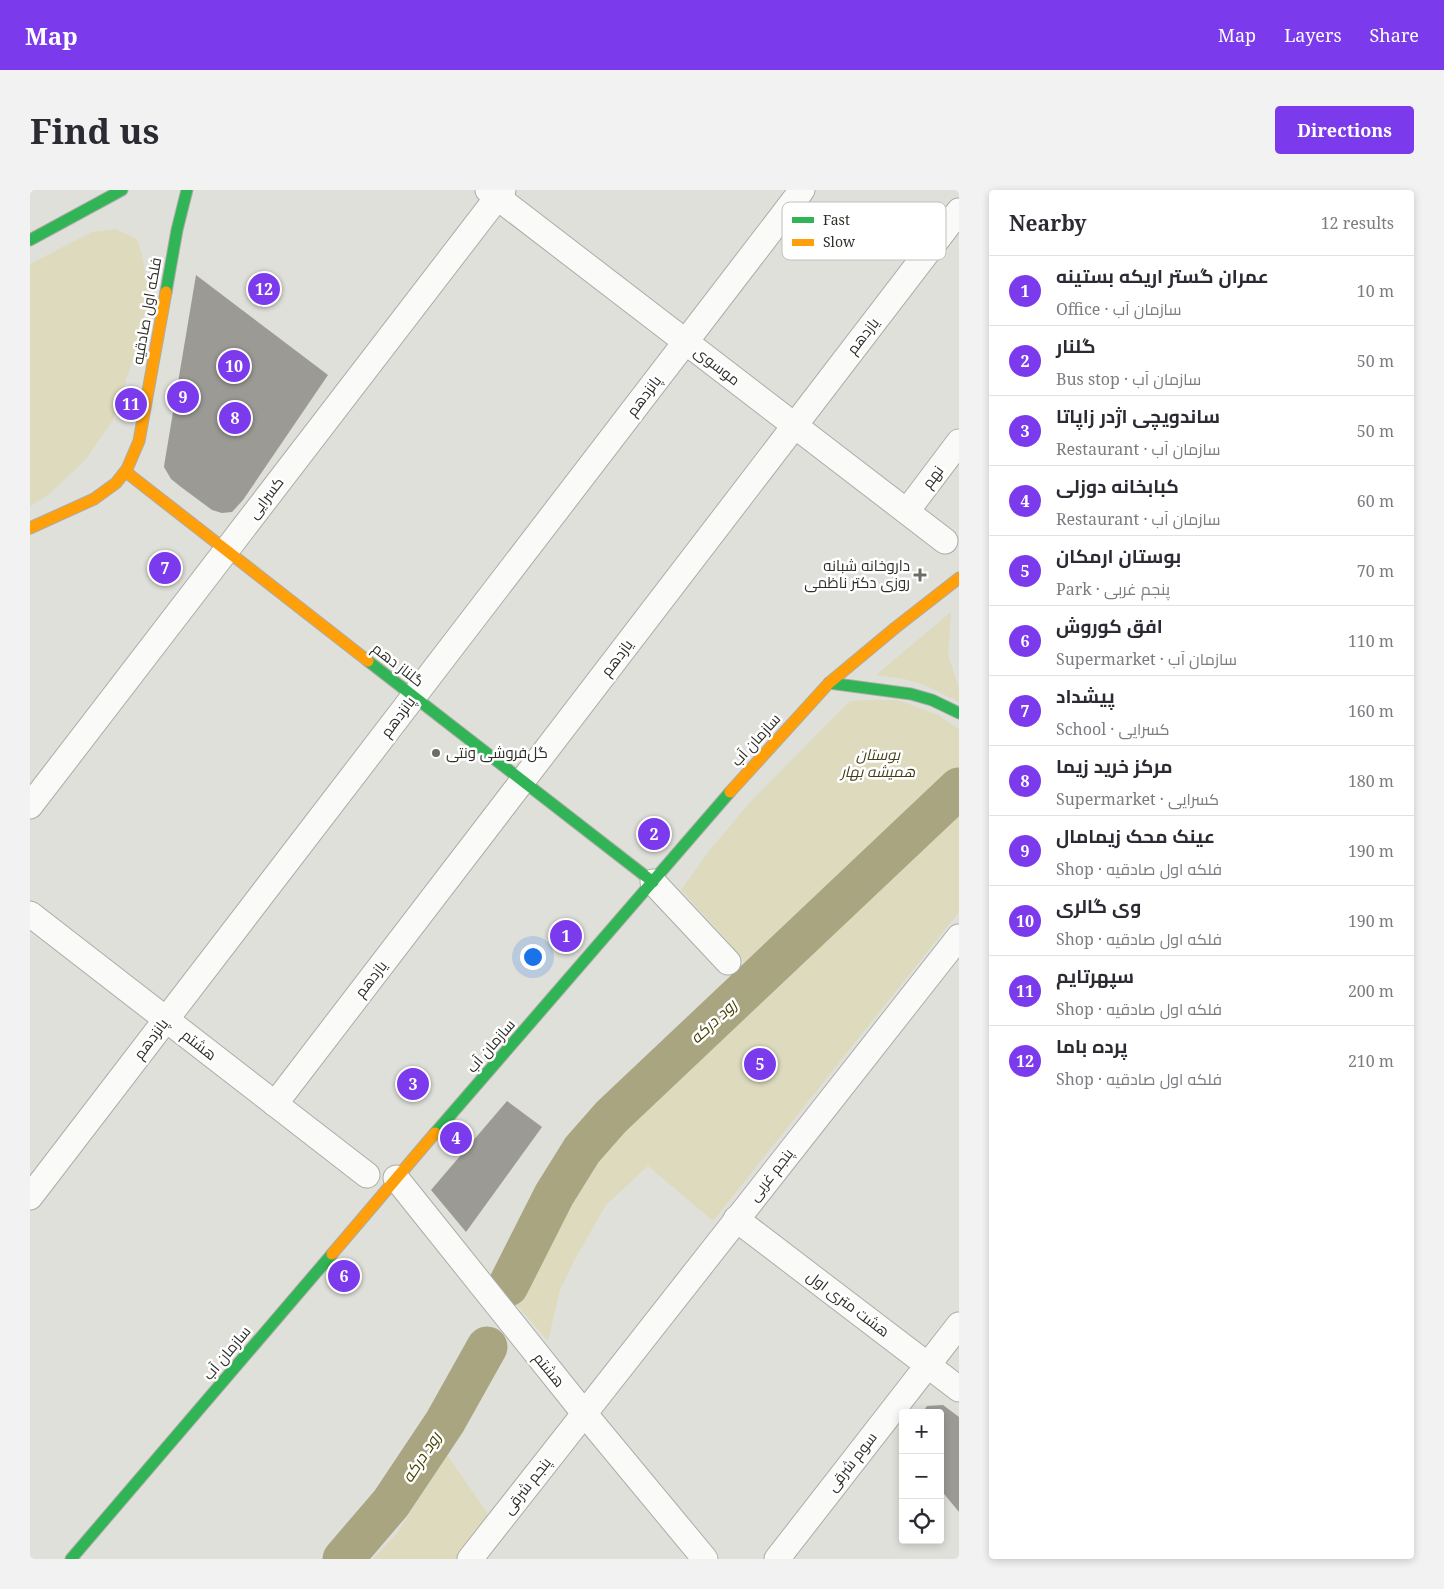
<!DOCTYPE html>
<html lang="en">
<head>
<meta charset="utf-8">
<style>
  body { margin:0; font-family:"Noto Serif",Cairo,serif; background:#f2f2f3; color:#2b2b33 }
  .controls { position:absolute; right:15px; bottom:15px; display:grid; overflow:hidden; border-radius:5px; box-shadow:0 2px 8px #0003 }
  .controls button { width:45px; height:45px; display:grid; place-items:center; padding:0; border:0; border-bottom:1px solid #e1e1e2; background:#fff; color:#2b2b33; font:25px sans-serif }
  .you { position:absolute; left:502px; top:766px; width:18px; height:18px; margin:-12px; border:4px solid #fff; border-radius:50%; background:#1a73e8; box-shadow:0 0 0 8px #1a73e833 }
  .badge { display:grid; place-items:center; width:32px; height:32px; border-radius:50%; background:#7c3aed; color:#fff; font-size:16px; font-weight:700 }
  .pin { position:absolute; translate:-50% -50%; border:2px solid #fff; box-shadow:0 1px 5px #0006 }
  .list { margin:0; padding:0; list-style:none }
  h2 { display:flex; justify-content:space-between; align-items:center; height:65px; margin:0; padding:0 20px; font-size:21px }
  h2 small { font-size:16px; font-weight:400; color:#7c7c81 }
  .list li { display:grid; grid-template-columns:32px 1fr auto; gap:15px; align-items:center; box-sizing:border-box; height:70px; padding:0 20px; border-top:1px solid #e1e1e2 }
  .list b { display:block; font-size:19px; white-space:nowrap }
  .list p { margin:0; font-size:16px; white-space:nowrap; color:#7c7c81 }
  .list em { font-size:16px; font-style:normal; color:#7c7c81 }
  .icon { flex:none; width:28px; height:28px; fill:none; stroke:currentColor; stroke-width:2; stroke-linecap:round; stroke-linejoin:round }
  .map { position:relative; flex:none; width:929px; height:1369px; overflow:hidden; border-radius:5px }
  header { display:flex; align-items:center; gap:30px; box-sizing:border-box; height:70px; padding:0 25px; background:#7c3aed; color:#fff }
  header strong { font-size:24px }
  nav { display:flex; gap:28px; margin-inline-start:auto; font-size:18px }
  .intro { display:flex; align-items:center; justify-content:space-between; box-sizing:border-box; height:120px; padding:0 30px }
  h1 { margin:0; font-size:35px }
  .button { padding:12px 22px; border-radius:5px; background:#7c3aed; color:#fff; font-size:18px; font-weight:700 }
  main { display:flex; gap:30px; padding:0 30px }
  aside { flex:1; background:#fff; border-radius:5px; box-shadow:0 2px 8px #0003 }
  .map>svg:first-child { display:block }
  .green { fill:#dedabd }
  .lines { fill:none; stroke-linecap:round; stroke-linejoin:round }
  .river { stroke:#a9a580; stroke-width:41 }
  .building { fill:#9b9a95 }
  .street-casing { stroke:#adaca7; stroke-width:27 }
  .fast-casing { stroke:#adaca7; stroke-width:13 }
  .slow-casing { stroke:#adaca7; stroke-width:13 }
  .street { stroke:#fafaf9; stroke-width:25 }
  .fast { stroke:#30b455; stroke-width:11 }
  .slow { stroke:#ff9f0a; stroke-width:11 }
  .poi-dot { fill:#6d6c67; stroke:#fff; stroke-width:2 }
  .labels { text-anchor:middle; stroke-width:5; stroke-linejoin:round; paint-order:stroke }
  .street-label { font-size:15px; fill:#2f2e29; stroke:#fff }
  .poi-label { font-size:15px; fill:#2f2e29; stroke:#fff; text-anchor:end }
  .park-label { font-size:15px; font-style:italic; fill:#443e15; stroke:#fff }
  .water-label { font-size:16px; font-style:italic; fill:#4a4200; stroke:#fff }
  .key { fill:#fff; stroke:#c1c0bf; stroke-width:1 }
  .key-label { font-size:14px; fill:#2f2e29 }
</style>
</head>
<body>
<header>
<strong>Map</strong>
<nav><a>Map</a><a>Layers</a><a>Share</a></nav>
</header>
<div class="intro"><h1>Find us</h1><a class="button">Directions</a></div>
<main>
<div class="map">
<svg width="929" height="1369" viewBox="0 0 929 1369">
  <rect width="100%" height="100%" fill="#e0e0da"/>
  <g class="green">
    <polygon points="86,39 107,49 112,65 119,108 103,169 83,230 55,270 17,306 0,316 0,74 62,42"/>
    <polygon points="921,422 918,464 929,499 929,512 897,496 874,489 846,485"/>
    <polygon points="835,510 868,510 908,525 929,539 929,585 720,780 696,749 651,700 679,661 720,612 820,511"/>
    <path d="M929 617V722L683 1031 618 976 576 1015 545 1069 530 1100 518 1151 485 1113C490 1085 505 1060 519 1035 539 1002 561 970 584 939Z"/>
    <polygon points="417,1265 460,1327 427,1369 343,1369 367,1343"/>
  </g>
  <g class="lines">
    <g class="river">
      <polyline points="478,1096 524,1005 552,960 581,927 929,598"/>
      <polyline points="313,1369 361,1313 415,1232 457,1157"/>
    </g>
  </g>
  <g class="building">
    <polygon points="166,85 298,185 213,310 202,322 192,323 182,320 151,297 141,289 134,277 135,270"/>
    <polygon points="477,911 512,937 436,1042 401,1000"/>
    <polygon points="913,1215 929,1227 929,1322 910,1299 910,1223 892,1223 897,1216"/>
  </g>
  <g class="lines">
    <g class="street-casing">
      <g id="street">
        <polyline points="458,0 915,351"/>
        <polyline points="877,321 929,252"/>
        <polyline points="0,616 473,0"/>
        <polyline points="623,692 698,772"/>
        <polyline points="0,724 337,985"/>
        <polyline points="245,914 929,21"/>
        <polyline points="366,988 554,1223 675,1369"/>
        <polyline points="0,1007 772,0"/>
        <polyline points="706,1029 929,1199"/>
        <polyline points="440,1369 929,747"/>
        <polyline points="747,1369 929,1135"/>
      </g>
    </g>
    <g class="fast-casing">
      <g id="fast">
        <polyline points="0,50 92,0"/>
        <polyline points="136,102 147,40 157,0"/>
        <polyline points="338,471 623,692"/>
        <polyline points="799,493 881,504 902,510 929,523"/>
        <polyline points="405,943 700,602"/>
        <polyline points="41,1369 302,1064"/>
      </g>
    </g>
    <g class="slow-casing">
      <g id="slow">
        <polyline points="96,282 338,471"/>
        <polyline points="0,338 64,309 86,293 97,279 109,251 136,102"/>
        <polyline points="700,602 799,493 865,438 929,388"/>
        <polyline points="302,1064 405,943"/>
      </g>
    </g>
    <use href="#street" class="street"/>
    <use href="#fast" class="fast"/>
    <use href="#slow" class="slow"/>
  </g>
  <g class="poi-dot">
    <path d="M887.5 377.5h5v5h5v5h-5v5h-5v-5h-5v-5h5z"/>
    <circle cx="406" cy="563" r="5"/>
  </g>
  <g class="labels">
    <g class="street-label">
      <text transform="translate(117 121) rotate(-80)" y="5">فلکه اول صادقیه</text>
      <text transform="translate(833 146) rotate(-52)" y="5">یازدهم</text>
      <text transform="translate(687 176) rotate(38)" y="5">موسوی</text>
      <text transform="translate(614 206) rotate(-53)" y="5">پانزدهم</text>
      <text transform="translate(903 287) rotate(-53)" y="5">نهم</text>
      <text transform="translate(236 308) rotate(-53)" y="5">کسرایی</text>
      <text transform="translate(587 468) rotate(-53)" y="5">یازدهم</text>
      <text transform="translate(368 475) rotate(38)" y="5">گلناز دهم</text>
      <text transform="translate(368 527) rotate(-53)" y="5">پانزدهم</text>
      <text transform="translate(726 550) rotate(-48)" y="5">سازمان آب</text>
      <text transform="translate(341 789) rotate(-52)" y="5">یازدهم</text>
      <text transform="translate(121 849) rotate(-53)" y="5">پانزدهم</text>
      <text transform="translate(169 855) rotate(38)" y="5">هشتم</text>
      <text transform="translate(461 856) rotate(-49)" y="5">سازمان آب</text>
      <text transform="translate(741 985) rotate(-52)" y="5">پنجم غربی</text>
      <text transform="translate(818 1114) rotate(37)" y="5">هشت‌ متری اول</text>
      <text transform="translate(197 1163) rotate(-50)" y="5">سازمان آب</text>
      <text transform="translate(519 1180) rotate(51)" y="5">هشتم</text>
      <text transform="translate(822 1272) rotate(-52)" y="5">سوم شرقی</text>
      <text transform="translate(497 1296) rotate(-52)" y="5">پنجم شرقی</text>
    </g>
    <g class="poi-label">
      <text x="880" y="381">داروخانه شبانه<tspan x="880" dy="17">روزی دکتر ناظمی</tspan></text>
      <text x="416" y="568" text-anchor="start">گل‌فروشی ونتی</text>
    </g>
    <g class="park-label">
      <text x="848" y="570">بوستان<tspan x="848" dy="17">همیشه بهار</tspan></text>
    </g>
    <g class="water-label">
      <text transform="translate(683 831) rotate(-43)" y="6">رود درکه</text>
      <text transform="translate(391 1267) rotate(-57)" y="6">رود درکه</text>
    </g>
  </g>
  <rect x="752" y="12" width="164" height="58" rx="8" class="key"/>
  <rect x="762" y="27" width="22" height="6" fill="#30b455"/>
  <rect x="762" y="49" width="22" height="7" fill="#ff9f0a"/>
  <g class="key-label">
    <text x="793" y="35">Fast</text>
    <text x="793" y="57">Slow</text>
  </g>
</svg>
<div class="controls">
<button>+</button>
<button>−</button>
<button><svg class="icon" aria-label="locate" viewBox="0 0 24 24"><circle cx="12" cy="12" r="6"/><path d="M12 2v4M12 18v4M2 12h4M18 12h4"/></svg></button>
</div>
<div class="you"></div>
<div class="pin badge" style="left:536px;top:746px">1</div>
<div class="pin badge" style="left:624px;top:644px">2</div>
<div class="pin badge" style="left:383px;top:894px">3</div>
<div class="pin badge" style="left:426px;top:948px">4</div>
<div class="pin badge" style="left:730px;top:874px">5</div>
<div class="pin badge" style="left:314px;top:1086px">6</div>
<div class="pin badge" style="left:135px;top:378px">7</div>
<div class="pin badge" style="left:205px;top:228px">8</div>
<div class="pin badge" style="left:153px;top:207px">9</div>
<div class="pin badge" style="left:204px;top:176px">10</div>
<div class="pin badge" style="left:101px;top:214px">11</div>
<div class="pin badge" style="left:234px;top:99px">12</div>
</div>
<aside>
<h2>Nearby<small>12 results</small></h2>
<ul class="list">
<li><span class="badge">1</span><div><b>عمران گستر اریکه بستینه</b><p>Office · سازمان آب</p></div><em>10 m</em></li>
<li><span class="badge">2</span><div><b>گلنار</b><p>Bus stop · سازمان آب</p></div><em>50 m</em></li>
<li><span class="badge">3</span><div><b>ساندویچی اژدر زاپاتا</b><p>Restaurant · سازمان آب</p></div><em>50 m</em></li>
<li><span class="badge">4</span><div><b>کبابخانه دوزلی</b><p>Restaurant · سازمان آب</p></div><em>60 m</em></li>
<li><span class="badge">5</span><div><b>بوستان ارمکان</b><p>Park · پنجم غربی</p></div><em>70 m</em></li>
<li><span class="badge">6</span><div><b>افق کوروش</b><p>Supermarket · سازمان آب</p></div><em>110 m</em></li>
<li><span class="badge">7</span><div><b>پیشداد</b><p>School · کسرایی</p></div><em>160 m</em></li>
<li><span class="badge">8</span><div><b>مرکز خرید زیما</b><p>Supermarket · کسرایی</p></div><em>180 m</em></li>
<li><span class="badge">9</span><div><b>عینک محک زیمامال</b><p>Shop · فلکه اول صادقیه</p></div><em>190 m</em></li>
<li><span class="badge">10</span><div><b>وی‌ گالری</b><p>Shop · فلکه اول صادقیه</p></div><em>190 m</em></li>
<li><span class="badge">11</span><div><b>سپهرتایم</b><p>Shop · فلکه اول صادقیه</p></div><em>200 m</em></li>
<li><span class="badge">12</span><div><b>پرده باما</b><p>Shop · فلکه اول صادقیه</p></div><em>210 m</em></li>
</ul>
</aside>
</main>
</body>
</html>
